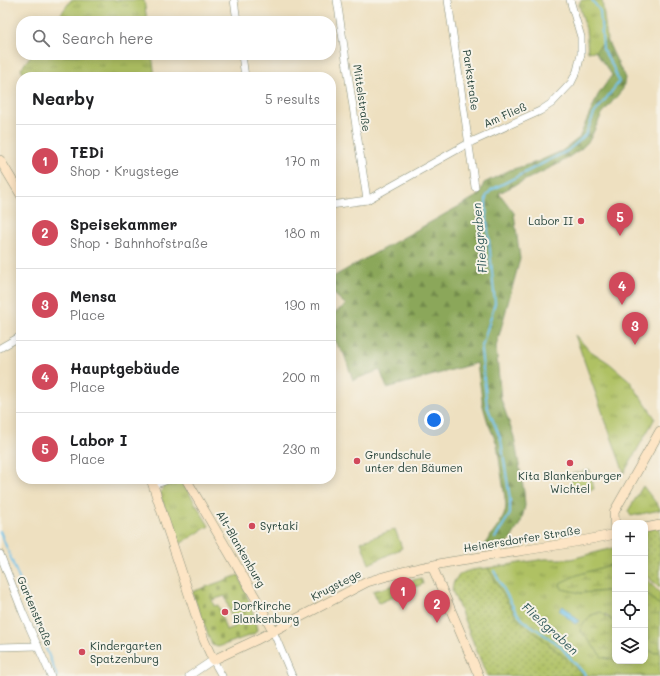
<!DOCTYPE html>
<html lang="en">
<head>
<meta charset="utf-8">
<style>
  body { margin:0; font-family:Mali,sans-serif; background:#f2f2f2; color:#202124 }
  .controls { position:absolute; right:12px; bottom:12px; display:grid; overflow:hidden; border-radius:8px; box-shadow:0 2px 10px #0003 }
  .controls button { width:36px; height:36px; display:grid; place-items:center; padding:0; border:0; border-bottom:1px solid #e0e0e0; background:#fff; color:#202124; font:20px sans-serif }
  .you { position:absolute; left:434px; top:420px; width:14px; height:14px; margin:-10px; border:3px solid #fff; border-radius:50%; background:#1a73e8; box-shadow:0 0 0 6px #1a73e833 }
  .badge { display:grid; place-items:center; width:26px; height:26px; border-radius:50%; background:#d1495b; color:#fff; font-size:13px; font-weight:700 }
  .pin { position:absolute; translate:-50% -33px; filter:drop-shadow(0 1px 2px #0008) }
  .pin::after { content:''; position:absolute; top:21px; width:14px; height:12px; background:inherit; clip-path:polygon(0 0,100% 0,50% 100%) }
  .list { margin:0; padding:0; list-style:none }
  h2 { display:flex; justify-content:space-between; align-items:center; height:52px; margin:0; padding:0 16px; font-size:17px }
  h2 small { font-size:13px; font-weight:400; color:#757577 }
  .list li { display:grid; grid-template-columns:26px 1fr auto; gap:12px; align-items:center; box-sizing:border-box; height:72px; padding:0 16px; border-top:1px solid #e0e0e0 }
  .list b { display:block; font-size:15px; white-space:nowrap }
  .list p { margin:0; font-size:13px; white-space:nowrap; color:#757577 }
  .list em { font-size:13px; font-style:normal; color:#757577 }
  .icon { flex:none; width:22px; height:22px; fill:none; stroke:currentColor; stroke-width:2; stroke-linecap:round; stroke-linejoin:round }
  .map { position:relative; flex:none; width:660px; height:676px; overflow:hidden }
  .search { position:absolute; background:#fff; box-shadow:0 2px 10px #0003; left:16px; top:16px; width:320px; height:44px; display:flex; align-items:center; gap:10px; box-sizing:border-box; padding:0 14px; border-radius:16px; color:#757577; font-size:15px }
  .panel { position:absolute; background:#fff; box-shadow:0 2px 10px #0003; left:16px; top:72px; width:320px; height:412px; border-radius:16px }
  .map>svg:first-child { display:block }
  .grass { fill:url(#grass-tufts); stroke:#677f4c }
  .forest { fill:url(#forest-firs); stroke:#557247 }
  .wetland { fill:url(#wetland-marsh); stroke:#677f4c }
  .cemetery { fill:url(#cemetery-stones); stroke:#677f4c; fill-rule:evenodd }
  .garden { fill:url(#garden-dots); stroke:#677f4c }
  .water { fill:#70c2eb; stroke:#488090 }
  .lines { fill:none; stroke-linecap:round; stroke-linejoin:round }
  .stream { stroke:#70c2eb; stroke-width:2 }
  .minor-casing { stroke:#868e7a; stroke-width:8 }
  .secondary-casing { stroke:#868e7a; stroke-width:10 }
  .minor { stroke:#fff; stroke-width:7 }
  .secondary { stroke:#fde5c5; stroke-width:9 }
  .poi-dot { fill:#d1495b; stroke:#f7f3e8; stroke-width:1.5 }
  .labels { text-anchor:middle; stroke-width:4; stroke-linejoin:round; paint-order:stroke }
  .street-label { font-size:11px; fill:#1f3d34; stroke:#f7f3e8 }
  .poi-label { font-size:11px; fill:#1f3d34; stroke:#f7f3e8; text-anchor:start }
  .water-label { font-size:12px; font-style:italic; fill:#2f5859; stroke:#f7f3e8 }
</style>
</head>
<body>
<div class="map">
<svg width="660" height="676" viewBox="0 0 660 676">
  <defs>
    <pattern id="grass-tufts" width="24" height="20" patternUnits="userSpaceOnUse"><rect width="24" height="20" fill="#afc164"/><path d="M3 7l-1-3M5 7V3M7 7l1-3M15 17l-1-3M17 17v-4M19 17l1-3" fill="none" stroke="#8e9e53"/></pattern>
    <pattern id="forest-firs" width="22" height="20" patternUnits="userSpaceOnUse"><rect width="22" height="20" fill="#8ba75a"/><path d="M5 1l3.5 6h-7zM16 11l3.5 6h-7z" fill="#71894b"/></pattern>
    <pattern id="wetland-marsh" width="20" height="14" patternUnits="userSpaceOnUse"><rect width="20" height="14" fill="#afc164"/><path d="M1 5h8M5 5V1M11 12h8M15 12V8" fill="none" stroke="#8e9e53"/></pattern>
    <pattern id="cemetery-stones" width="16" height="16" patternUnits="userSpaceOnUse"><rect width="16" height="16" fill="#afc164"/><path d="M2 7V4a2 2 0 0 1 4 0v3zM10 15v-3a2 2 0 0 1 4 0v3z" fill="#8e9e53"/></pattern>
    <pattern id="garden-dots" width="8" height="8" patternUnits="userSpaceOnUse"><rect width="8" height="8" fill="#afc164"/><path d="M2 2h.1M6 6h.1" fill="none" stroke="#8e9e53" stroke-width="1.8" stroke-linecap="round"/></pattern>
  </defs>
  <rect width="100%" height="100%" fill="#f7f3e8"/>
  <filter id="ink" filterUnits="userSpaceOnUse"><feTurbulence type="fractalNoise" baseFrequency=".025" numOctaves="2"/><feDisplacementMap in="SourceGraphic" scale="8" xChannelSelector="R" yChannelSelector="G"/><feConvolveMatrix kernelMatrix="1 2 1 2 8 2 1 2 1" color-interpolation-filters="sRGB"/></filter>
  <filter id="wash" filterUnits="userSpaceOnUse"><feTurbulence type="fractalNoise" baseFrequency=".012" numOctaves="4" result="noise"/><feDisplacementMap in="SourceGraphic" scale="16" xChannelSelector="R" yChannelSelector="G"/><feGaussianBlur stdDeviation="0.9" result="paint"/><feColorMatrix in="noise" values="0 0 0 0 0 0 0 0 0 0 0 0 0 0 0 0 0 1.4 0 .05"/><feComposite in="paint" operator="in"/></filter>
  <g filter="url(#wash)">
    <rect width="100%" height="100%" fill="#eee0c0"/>
    <g class="grass">
      <polygon points="71,0 144,0 147,21 56,21"/>
      <polygon points="581,0 602,0 607,40 595,51 588,52 586,29 579,5"/>
      <polygon points="31,55 152,55 155,77 27,77 21,69"/>
      <polygon points="575,335 589,350 609,363 629,380 655,418 624,473"/>
      <polygon points="590,470 594,489 580,492 571,489 571,474"/>
      <polygon points="177,480 182,481 209,526 178,545 160,494 164,485"/>
      <polygon points="643,486 660,508 660,510 631,516 628,511"/>
      <polygon points="395,529 402,548 369,564 361,542"/>
      <polygon points="613,548 615,550 615,566 610,565 580,593 608,591 615,594 615,623 606,614 583,623 581,631 602,657 607,659 615,658 615,661 645,661 645,623 655,653 660,651 660,662 658,664 660,663 660,676 583,676 568,660 517,618 488,568 545,559 571,559"/>
      <polygon points="421,578 423,584 379,603 373,591"/>
      <polygon points="645,578 660,593 660,606 645,592"/>
    </g>
    <path class="forest" d="M607 40 625 78 623 89 602 114 589 141 582 148 560 163 499 193 514 213 520 259 496 347 501 399 514 437 524 492 525 506 521 522 509 542 484 545C492 533 506 520 506 505L497 444 488 423 483 406 477 363 387 388 380 370 353 380 344 354 331 337V315L346 305 331 291V278L479 195 484 183 510 170 537 162 562 151 579 138 598 95 612 75 595 51Z"/>
    <g class="wetland">
      <polygon points="610,565 615,566 615,594 608,591 580,593 562,589 560,583 577,575"/>
      <polygon points="645,592 660,606 660,651 655,653 650,651 645,643 649,637 645,623"/>
      <path d="M601 612 615 623V658L613 659 602 657 581 631C581 621 593 613 601 612Z"/>
    </g>
    <path class="cemetery" d="M239 575 252 609 257 630 254 634 218 647 212 645 192 592ZM225 596 235 627 226 630 218 605 214 606 212 600Z"/>
    <g class="garden">
      <polygon points="660,525 660,588 645,575 645,528"/>
      <path d="M488 568 517 618 568 660 583 676H487L452 590C454 570 471 570 488 568Z"/>
    </g>
    <polygon class="water" points="563,606 579,621 575,624 559,610"/>
    <g class="lines">
      <g class="stream">
        <polyline points="0,531 30,606"/>
        <polyline points="495,538 510,514 510,499 501,440 487,406 481,350 495,303 486,209 486,197 491,190 567,151 579,141 586,134 594,114 619,82 613,67 603,49 600,11 592,0"/>
        <polyline points="494,571 516,612 523,620 559,645 586,676"/>
        <polyline points="33,616 57,676"/>
      </g>
    </g>
  </g>
  <g filter="url(#ink)">
    <g class="lines">
      <g class="minor-casing">
        <g id="minor">
          <polyline points="234,0 237,21"/>
          <polyline points="337,0 367,200"/>
          <polyline points="448,0 475,187"/>
          <polyline points="242,55 245,77"/>
          <polyline points="331,205 367,200 469,143 540,111 552,103 571,83 577,71 581,54 581,37 570,0"/>
          <polyline points="0,348 21,336"/>
          <polyline points="153,485 171,479"/>
          <polyline points="0,554 23,613 51,676"/>
          <polyline points="273,631 292,676"/>
          <polyline points="0,647 38,646"/>
          <polyline points="189,676 213,660 222,676"/>
        </g>
      </g>
      <g class="secondary-casing">
        <g id="secondary">
          <polyline points="0,160 21,195"/>
          <path d="M151 479 204 640 213 660 256 640 367 582C447 556 533 553 615 534"/>
          <polyline points="186,479 262,609 273,631"/>
          <polyline points="645,528 660,525"/>
          <polyline points="615,533 614,512 660,431"/>
          <polyline points="432,566 479,676"/>
        </g>
      </g>
      <use href="#minor" class="minor"/>
      <use href="#secondary" class="secondary"/>
    </g>
  </g>
  <g class="poi-dot">
    <circle cx="581" cy="221" r="4"/>
    <circle cx="357" cy="461" r="4"/>
    <circle cx="570" cy="463" r="4"/>
    <circle cx="252" cy="526" r="4"/>
    <circle cx="225" cy="612" r="4"/>
    <circle cx="82" cy="652" r="4"/>
  </g>
  <g class="labels">
    <g class="street-label">
      <text transform="translate(471 80) rotate(82)" y="4">Parkstraße</text>
      <text transform="translate(362 98) rotate(82)" y="4">Mittelstraße</text>
      <text transform="translate(505 115) rotate(-24)" y="4">Am Fließ</text>
      <text transform="translate(522 539) rotate(-9)" y="4">Heinersdorfer Straße</text>
      <text transform="translate(241 549) rotate(60)" y="4">Alt-Blankenburg</text>
      <text transform="translate(336 585) rotate(-27)" y="4">Krugstege</text>
      <text transform="translate(35 611) rotate(67)" y="4">Gartenstraße</text>
    </g>
    <g class="poi-label">
      <text x="573" y="225" text-anchor="end">Labor II</text>
      <text x="365" y="459">Grundschule<tspan x="365" dy="13">unter den Bäumen</tspan></text>
      <text x="570" y="480" text-anchor="middle">Kita Blankenburger<tspan x="570" dy="13">Wichtel</tspan></text>
      <text x="260" y="530">Syrtaki</text>
      <text x="233" y="610">Dorfkirche<tspan x="233" dy="13">Blankenburg</tspan></text>
      <text x="90" y="650">Kindergarten<tspan x="90" dy="13">Spatzenburg</tspan></text>
    </g>
    <g class="water-label">
      <text transform="translate(480 238) rotate(-95)" y="4">Fließgraben</text>
      <text transform="translate(550 629) rotate(42)" y="4">Fließgraben</text>
    </g>
  </g>
</svg>
<div class="controls">
<button>+</button>
<button>−</button>
<button><svg class="icon" aria-label="locate" viewBox="0 0 24 24"><circle cx="12" cy="12" r="6"/><path d="M12 2v4M12 18v4M2 12h4M18 12h4"/></svg></button>
<button><svg class="icon" aria-label="layers" viewBox="0 0 24 24"><path d="M12 4l9 5-9 5-9-5zM3 14l9 5 9-5"/></svg></button>
</div>
<div class="you"></div>
<div class="pin badge" style="left:403px;top:610px">1</div>
<div class="pin badge" style="left:437px;top:623px">2</div>
<div class="pin badge" style="left:635px;top:345px">3</div>
<div class="pin badge" style="left:622px;top:305px">4</div>
<div class="pin badge" style="left:620px;top:236px">5</div>
<div class="search"><svg class="icon" aria-label="search" viewBox="0 0 24 24"><circle cx="10" cy="10" r="6"/><path d="M15 15l6 6"/></svg>Search here</div>
<section class="panel">
<h2>Nearby<small>5 results</small></h2>
<ul class="list">
<li><span class="badge">1</span><div><b>TEDi</b><p>Shop · Krugstege</p></div><em>170 m</em></li>
<li><span class="badge">2</span><div><b>Speisekammer</b><p>Shop · Bahnhofstraße</p></div><em>180 m</em></li>
<li><span class="badge">3</span><div><b>Mensa</b><p>Place</p></div><em>190 m</em></li>
<li><span class="badge">4</span><div><b>Hauptgebäude</b><p>Place</p></div><em>200 m</em></li>
<li><span class="badge">5</span><div><b>Labor I</b><p>Place</p></div><em>230 m</em></li>
</ul>
</section>
</div>
</body>
</html>
